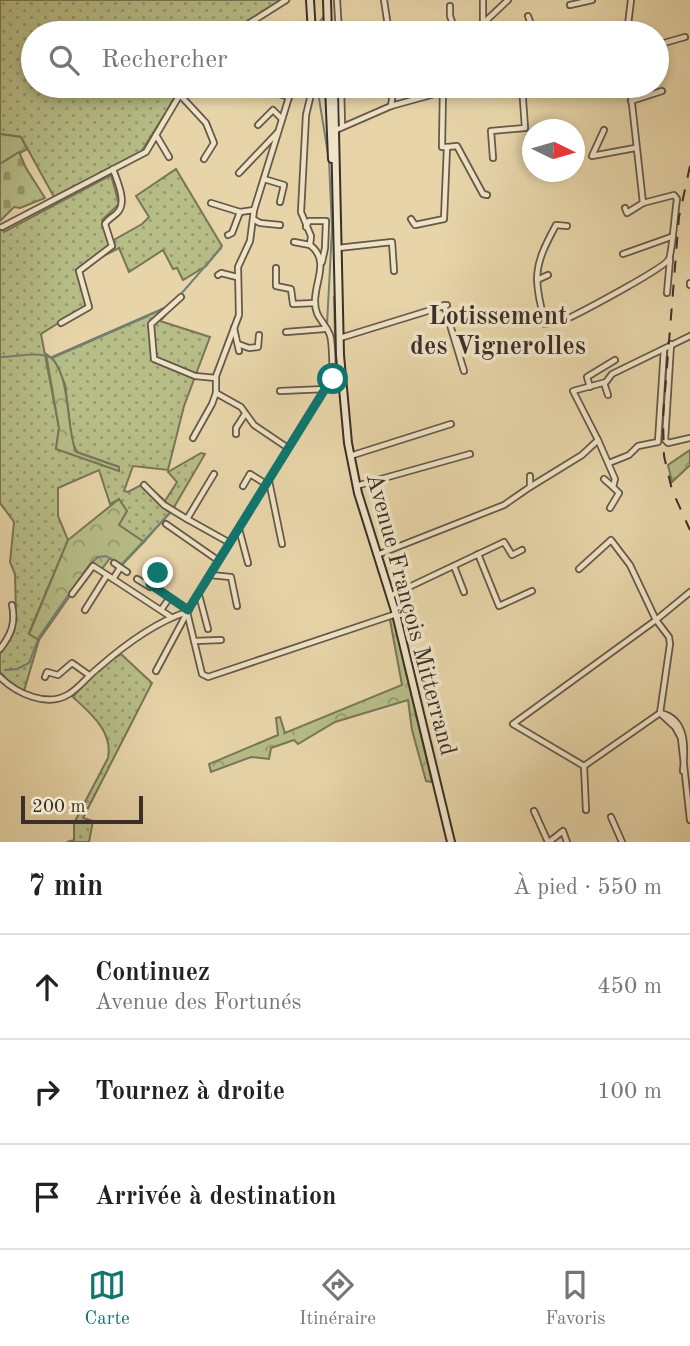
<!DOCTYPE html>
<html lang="fr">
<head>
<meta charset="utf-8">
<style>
  body { margin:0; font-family:"Old Standard TT",serif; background:#f2f2f2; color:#222 }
  .compass { position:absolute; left:522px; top:119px; width:63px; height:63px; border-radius:50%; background:#fff; box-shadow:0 4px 10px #0003; rotate:95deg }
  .scale { position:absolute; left:21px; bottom:18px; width:122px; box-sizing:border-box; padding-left:7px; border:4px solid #3b2f28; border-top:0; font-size:19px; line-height:24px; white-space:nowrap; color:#3b2f28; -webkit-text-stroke:5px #efe4c7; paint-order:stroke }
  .stop { position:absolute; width:21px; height:21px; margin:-16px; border:5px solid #0f766e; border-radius:50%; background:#fff }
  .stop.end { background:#0f766e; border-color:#fff; box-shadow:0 2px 7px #0008 }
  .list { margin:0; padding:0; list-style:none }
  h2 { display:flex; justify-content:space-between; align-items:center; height:91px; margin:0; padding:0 28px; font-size:30px }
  h2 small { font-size:23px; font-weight:400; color:#767676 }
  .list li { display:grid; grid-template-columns:46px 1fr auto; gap:21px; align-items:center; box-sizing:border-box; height:105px; padding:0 28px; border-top:2px solid #e0e0e0 }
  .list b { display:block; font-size:26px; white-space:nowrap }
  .list p { margin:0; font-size:23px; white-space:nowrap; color:#767676 }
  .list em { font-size:23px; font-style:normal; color:#767676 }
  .icon { flex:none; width:38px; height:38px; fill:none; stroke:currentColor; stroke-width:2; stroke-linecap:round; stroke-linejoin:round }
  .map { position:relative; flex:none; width:690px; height:842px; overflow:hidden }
  .search { position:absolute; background:#fff; box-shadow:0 4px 10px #0003; left:21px; right:21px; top:21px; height:77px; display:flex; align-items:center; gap:18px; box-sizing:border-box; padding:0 24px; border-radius:38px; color:#767676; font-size:26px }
  .sheet { height:406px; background:#fff }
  nav { display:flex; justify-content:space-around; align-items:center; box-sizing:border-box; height:98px; border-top:2px solid #e0e0e0; background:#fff; font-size:19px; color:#767676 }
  nav a { display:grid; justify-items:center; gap:4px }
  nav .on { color:#0f766e }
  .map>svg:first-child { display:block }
  .grass { fill:url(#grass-dots); stroke:#797658; stroke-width:2 }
  .forest { fill:url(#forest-crowns); stroke:#797658; stroke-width:2 }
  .cemetery { fill:url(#cemetery-stones); stroke:#797658; stroke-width:2 }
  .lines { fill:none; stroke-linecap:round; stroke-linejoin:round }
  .stream { stroke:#728178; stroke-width:2 }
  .street-casing { stroke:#665848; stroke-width:8 }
  .secondary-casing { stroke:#3b2f28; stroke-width:10 }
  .street { stroke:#efe4c7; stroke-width:4.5 }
  .secondary { stroke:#efe4c7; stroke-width:6 }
  .rail { stroke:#3b2f28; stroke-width:2; stroke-dasharray:12 12; stroke-linecap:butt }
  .route { stroke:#0f766e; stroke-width:9 }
  .labels { text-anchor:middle; stroke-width:7; stroke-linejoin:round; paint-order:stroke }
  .street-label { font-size:24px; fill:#3b2f28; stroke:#efe4c7 }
  .neighbourhood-label { font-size:26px; font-weight:bold; fill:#3b2f28; stroke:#efe4c7 }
</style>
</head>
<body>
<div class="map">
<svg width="690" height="842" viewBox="0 0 690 842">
  <defs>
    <pattern id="grass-dots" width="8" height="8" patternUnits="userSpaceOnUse" patternTransform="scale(1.75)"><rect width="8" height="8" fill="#b7bd87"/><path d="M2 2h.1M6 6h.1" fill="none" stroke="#969a6e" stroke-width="1.8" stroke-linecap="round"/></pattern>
    <pattern id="forest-crowns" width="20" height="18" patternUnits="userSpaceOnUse" patternTransform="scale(1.75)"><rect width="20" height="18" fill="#b7bd87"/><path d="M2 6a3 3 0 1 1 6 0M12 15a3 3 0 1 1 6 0" fill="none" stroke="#969a6e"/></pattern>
    <pattern id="cemetery-stones" width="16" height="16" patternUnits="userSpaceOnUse" patternTransform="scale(1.75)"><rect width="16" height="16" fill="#b7bd87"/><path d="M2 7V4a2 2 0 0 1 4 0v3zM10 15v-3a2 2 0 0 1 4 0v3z" fill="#969a6e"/></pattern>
  </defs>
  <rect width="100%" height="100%" fill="#e7d5a9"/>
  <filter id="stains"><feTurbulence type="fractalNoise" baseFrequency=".00286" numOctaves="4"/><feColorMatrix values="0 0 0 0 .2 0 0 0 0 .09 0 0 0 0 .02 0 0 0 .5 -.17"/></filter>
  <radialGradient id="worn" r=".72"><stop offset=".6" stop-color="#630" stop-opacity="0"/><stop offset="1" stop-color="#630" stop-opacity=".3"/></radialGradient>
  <g class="grass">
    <polygon points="0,0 282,0 228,33 33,33 33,86 182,86 140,154 54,197 21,137 0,134"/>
    <polygon points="176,169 222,246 206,266 183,280 177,268 173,269 163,250 129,272 119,248 76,270 87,305 41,334 59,428 56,449 119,467 77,452 72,441 65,384 52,357 169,306 182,297 160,321 210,337 184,406 168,470 133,466 124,491 128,492 145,483 165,501 177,482 168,472 201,453 205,454 173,509 144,542 118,525 119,499 110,504 99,470 58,488 58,516 68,540 29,633 39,640 24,691 9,683 0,672 0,654 14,632 16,613 15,574 10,562 14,522 0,503 0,225 4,232 111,175 119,204 102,220 110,242 142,224 149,217 136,196"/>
    <path d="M121 654 152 683 83 818 93 821 89 842H67L74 840V823L108 758C113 731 91 714 73 697 86 680 102 665 121 654Z"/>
  </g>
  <g class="forest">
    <polygon points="0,134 21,137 27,149 0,164"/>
    <path d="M46 354C72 368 65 426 76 452L119 467V471L56 449 59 428Z"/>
    <polygon points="690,450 690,465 672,482 668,465"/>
    <polygon points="119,499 127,511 119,525 144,542 120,567 110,558 102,569 93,563 39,640 29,634 68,540"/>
    <polygon points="393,617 432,782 426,781 412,730 408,700 335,722 298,744 294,740 271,748 269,759 251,757 211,772 209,764 278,735 276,718 280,717 285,733 402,685 390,620"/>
  </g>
  <polygon class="cemetery" points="19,152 26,168 45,198 20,208 14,207 0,221 0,164"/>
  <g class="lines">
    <g class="stream">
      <polyline points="315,32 317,25 324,16"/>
      <polyline points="317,86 329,160 332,229 327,325"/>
      <polyline points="181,294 221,248"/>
      <polyline points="334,297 336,372"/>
      <polyline points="152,314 167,307"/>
      <path d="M0 357C18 357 36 351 52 358L148 316"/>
      <polyline points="118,563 122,564 171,512"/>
      <polyline points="5,670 17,669 29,663 39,637 90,564 98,557 106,556 113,560"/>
    </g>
    <g class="street-casing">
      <g id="street">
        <polyline points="337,0 339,33"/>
        <polyline points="384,0 389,33"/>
        <polyline points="570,5 592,0"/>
        <polyline points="450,6 450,16 456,33"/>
        <polyline points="528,16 534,33"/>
        <polyline points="483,23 483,0"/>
        <polyline points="234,33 286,0"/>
        <polyline points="441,33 447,26 454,26"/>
        <polyline points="473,33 508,0"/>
        <polyline points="615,33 627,30"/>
        <polyline points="627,33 631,0"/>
        <polyline points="657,45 685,37"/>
        <polyline points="270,86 279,94 289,97"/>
        <path d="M313 86 306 115 301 212 311 236 310 245C330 260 315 281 315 301 315 319 324 320 330 335 333 345 332 368 333 379L330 381 187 612 202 674 208 677 396 614"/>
        <polyline points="341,86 342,125"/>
        <polyline points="443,89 442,147 447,147"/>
        <polyline points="180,95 206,123 214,143 204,159"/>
        <polyline points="631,101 662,91"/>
        <polyline points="391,106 394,86"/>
        <polyline points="258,125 273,110 282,119"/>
        <polyline points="336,130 391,106 438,93 447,86"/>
        <polyline points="604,130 592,156 635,148"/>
        <polyline points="156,135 169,157"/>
        <polyline points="447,147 457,146 483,194 487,195"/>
        <polyline points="493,158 491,131 525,128 522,86"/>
        <polyline points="239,173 277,133"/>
        <polyline points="264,179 284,185 280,202"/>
        <polyline points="211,203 240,212 254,210"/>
        <polyline points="625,208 627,213 643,203"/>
        <polyline points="253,219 260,223 280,225"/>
        <polyline points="411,219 415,225 444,219 447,147"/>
        <path d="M567 226 556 225C532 269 534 277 545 324 554 322 563 320 571 317 585 310 665 268 669 259 672 253 675 211 677 199L674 195 643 203 630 86"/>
        <polyline points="2,227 146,152 185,86"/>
        <polyline points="306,227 309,221 326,221 325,248 322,262"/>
        <polyline points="228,235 232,233 240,212"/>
        <polyline points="294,242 310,245"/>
        <polyline points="338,248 392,242 394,271"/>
        <polyline points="623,254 671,237"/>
        <polyline points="276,268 276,286 291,289 293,304 315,303"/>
        <polyline points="218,275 221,273 237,277"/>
        <polyline points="537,280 548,275"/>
        <polyline points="690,283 690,285"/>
        <polyline points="667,293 670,259"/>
        <polyline points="181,297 151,324 154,359 195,376 216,378"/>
        <polyline points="444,305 464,371"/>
        <path d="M61 323 89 307 79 271 112 246 105 224C108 219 113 217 117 213 128 203 117 181 113 169"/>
        <polyline points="234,328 239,351"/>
        <polyline points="286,332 324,329"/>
        <polyline points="340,338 447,305"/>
        <polyline points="238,344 249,348 258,347 259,335"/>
        <polyline points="671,344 665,440 668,443 690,438"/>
        <polyline points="604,383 608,395"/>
        <polyline points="590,387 587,377 615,360"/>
        <polyline points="280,391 325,389"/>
        <polyline points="216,393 241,407 254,425 288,448"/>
        <polyline points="236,434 236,428 245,414"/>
        <polyline points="193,438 212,404 216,393 216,376 239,315 238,267 250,241 254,210 289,97 296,86"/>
        <polyline points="598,440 615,479 613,487 619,493 610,508"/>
        <polyline points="350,456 451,424"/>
        <polyline points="609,463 629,455 638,446 658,442 664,349"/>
        <polyline points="214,474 187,519 230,543"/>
        <polyline points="604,479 613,487"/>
        <polyline points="269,481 282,544"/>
        <polyline points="144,485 164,505 187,519"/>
        <polyline points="243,486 250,474 266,484"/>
        <polyline points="356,486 470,454"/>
        <polyline points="530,487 582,455 598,440 573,391 606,382 612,374 690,336"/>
        <polyline points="166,524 219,561"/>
        <polyline points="239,529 248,563"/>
        <polyline points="478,554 499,606 532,591"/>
        <polyline points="377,555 504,505 530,487 530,476"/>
        <polyline points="114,563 127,572"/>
        <polyline points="454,566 464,592"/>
        <polyline points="579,569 611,540 630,565 656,620 690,592"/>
        <polyline points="157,573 150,584 189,610"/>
        <polyline points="210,575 231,577 237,606"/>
        <polyline points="113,579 120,568"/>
        <polyline points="137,579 150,587"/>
        <polyline points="72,594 93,566 107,575"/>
        <polyline points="199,595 208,629"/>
        <polyline points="390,596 504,542 512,555 522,550"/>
        <polyline points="85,610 107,575 171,617"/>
        <polyline points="161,610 168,600"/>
        <polygon points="656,620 669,637 670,644 660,713 584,766 513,724"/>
        <polyline points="194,641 221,640"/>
        <path d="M0 649C11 635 16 623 12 605"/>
        <polyline points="156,671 187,613"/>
        <path d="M0 677C16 693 47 708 69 694 79 688 87 677 97 669 122 647 155 622 187 612"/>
        <polyline points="45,677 47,672 58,675 72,663 89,675"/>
        <polyline points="584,766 586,810"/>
        <path d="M683 771C685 750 688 719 660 713L675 727 681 738 690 820"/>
        <polyline points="534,811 548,842"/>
        <polyline points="611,817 622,842"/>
        <polyline points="549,842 563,831 567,842"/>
      </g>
    </g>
    <g class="secondary-casing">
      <g id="secondary">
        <polyline points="310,0 312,33"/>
        <polyline points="327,0 328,33"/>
        <polyline points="329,86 332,159"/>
        <polyline points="334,86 340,355 348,443 358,493 396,614 451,842"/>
      </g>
    </g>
    <use href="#street" class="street"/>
    <use href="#secondary" class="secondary"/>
    <polyline class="rail" points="690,166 679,217 663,417 664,456 672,490 690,530"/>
  </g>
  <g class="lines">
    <polyline class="route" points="158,573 150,584 188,610 330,381 333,379"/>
  </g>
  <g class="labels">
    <g class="street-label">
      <text transform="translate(412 614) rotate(75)" y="8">Avenue François Mitterrand</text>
    </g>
    <g class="neighbourhood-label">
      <text x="498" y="324">Lotissement<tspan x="498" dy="30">des Vignerolles</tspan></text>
    </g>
  </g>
  <rect width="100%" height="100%" filter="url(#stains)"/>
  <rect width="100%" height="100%" fill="url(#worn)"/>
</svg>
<svg class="compass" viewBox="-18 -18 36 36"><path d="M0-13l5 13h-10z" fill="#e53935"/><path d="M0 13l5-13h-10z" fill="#767676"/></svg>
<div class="scale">200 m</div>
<div class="stop" style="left:333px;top:379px"></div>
<div class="stop end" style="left:158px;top:573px"></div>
<div class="search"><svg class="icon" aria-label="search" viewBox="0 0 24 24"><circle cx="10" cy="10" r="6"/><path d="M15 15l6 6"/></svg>Rechercher</div>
</div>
<section class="sheet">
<h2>7 min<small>À pied · 550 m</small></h2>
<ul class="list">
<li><svg class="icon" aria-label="ahead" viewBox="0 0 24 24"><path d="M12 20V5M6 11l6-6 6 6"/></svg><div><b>Continuez</b><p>Avenue des Fortunés</p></div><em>450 m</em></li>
<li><svg class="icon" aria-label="right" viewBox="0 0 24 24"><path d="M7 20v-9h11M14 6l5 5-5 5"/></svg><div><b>Tournez à droite</b></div><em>100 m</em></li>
<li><svg class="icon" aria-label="arrive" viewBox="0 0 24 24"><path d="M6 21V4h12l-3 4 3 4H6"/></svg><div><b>Arrivée à destination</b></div></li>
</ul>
</section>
<nav>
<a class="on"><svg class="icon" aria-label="map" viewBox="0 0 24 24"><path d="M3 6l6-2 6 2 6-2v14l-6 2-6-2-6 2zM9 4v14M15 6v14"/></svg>Carte</a>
<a><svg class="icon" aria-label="directions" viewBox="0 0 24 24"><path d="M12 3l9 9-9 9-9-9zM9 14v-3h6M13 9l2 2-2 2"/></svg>Itinéraire</a>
<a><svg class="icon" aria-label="saved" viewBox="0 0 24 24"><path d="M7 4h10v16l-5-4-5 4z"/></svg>Favoris</a>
</nav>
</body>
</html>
